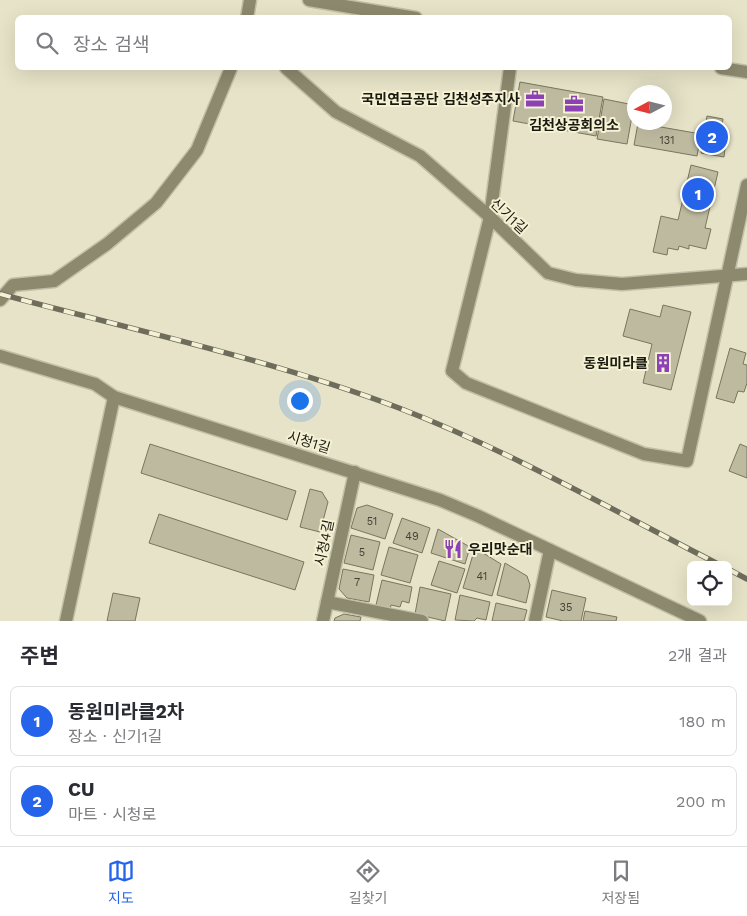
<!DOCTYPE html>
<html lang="ko">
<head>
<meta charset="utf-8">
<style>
  body { margin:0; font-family:"Work Sans","Noto Sans KR",sans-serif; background:#f7f7f7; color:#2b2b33 }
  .controls { position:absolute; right:15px; bottom:15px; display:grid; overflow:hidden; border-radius:8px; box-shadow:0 5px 20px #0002 }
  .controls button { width:45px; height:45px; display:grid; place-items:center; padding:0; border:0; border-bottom:1px solid #e1e1e2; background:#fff; color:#2b2b33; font:25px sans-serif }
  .compass { position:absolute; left:627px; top:85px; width:45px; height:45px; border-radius:50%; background:#fff; box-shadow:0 5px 20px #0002; rotate:263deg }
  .you { position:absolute; left:299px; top:400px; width:18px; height:18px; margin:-12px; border:4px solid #fff; border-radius:50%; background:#1a73e8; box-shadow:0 0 0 8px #1a73e833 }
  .badge { display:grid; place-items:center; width:32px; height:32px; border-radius:50%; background:#2563eb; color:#fff; font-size:16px; font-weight:700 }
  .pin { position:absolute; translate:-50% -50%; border:2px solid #fff; box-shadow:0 1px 5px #0006 }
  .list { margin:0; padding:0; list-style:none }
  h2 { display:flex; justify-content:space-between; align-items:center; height:65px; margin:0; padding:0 20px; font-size:21px }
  h2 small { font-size:16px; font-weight:400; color:#7c7c81 }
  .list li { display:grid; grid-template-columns:32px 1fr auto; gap:15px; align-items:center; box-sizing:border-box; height:70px; margin:0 10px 10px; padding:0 10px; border:1px solid #e1e1e2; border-radius:8px }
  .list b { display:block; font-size:19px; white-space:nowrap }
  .list p { margin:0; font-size:16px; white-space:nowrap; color:#7c7c81 }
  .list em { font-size:16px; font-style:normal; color:#7c7c81 }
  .icon { flex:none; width:28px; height:28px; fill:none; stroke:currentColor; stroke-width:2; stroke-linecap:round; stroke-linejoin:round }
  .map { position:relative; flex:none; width:747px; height:621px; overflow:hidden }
  .search { position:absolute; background:#fff; box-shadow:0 5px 20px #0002; left:15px; right:15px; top:15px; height:55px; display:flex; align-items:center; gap:12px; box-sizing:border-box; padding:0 18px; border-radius:8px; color:#7c7c81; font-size:19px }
  .sheet { height:225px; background:#fff }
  nav { display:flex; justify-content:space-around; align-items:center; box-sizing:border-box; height:70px; border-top:1px solid #e1e1e2; background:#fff; font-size:14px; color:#7c7c81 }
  nav a { display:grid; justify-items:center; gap:2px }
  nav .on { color:#2563eb }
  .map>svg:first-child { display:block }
  .building { fill:#bdbaa0; stroke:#79765e }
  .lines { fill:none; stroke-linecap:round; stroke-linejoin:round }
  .minor-casing { stroke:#c1bfa7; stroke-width:15 }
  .tertiary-casing { stroke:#c1bfa7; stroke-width:15 }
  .minor { stroke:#8c896e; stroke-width:12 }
  .tertiary { stroke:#8c896e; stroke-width:12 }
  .rail-casing { stroke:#6e6c5b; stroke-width:5.5 }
  .rail { stroke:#f4f1d5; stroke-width:4; stroke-dasharray:11; stroke-linecap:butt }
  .labels { text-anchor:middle; stroke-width:4; stroke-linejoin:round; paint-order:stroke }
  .number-label { font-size:11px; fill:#434133 }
  .poi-label { font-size:14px; font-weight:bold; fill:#1a190f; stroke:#f4f1d5; text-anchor:end }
  .street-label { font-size:14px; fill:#1a190f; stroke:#f4f1d5 }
</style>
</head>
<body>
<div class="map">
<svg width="747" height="621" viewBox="0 0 747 621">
  <rect width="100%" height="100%" fill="#e6e3c8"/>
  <g class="building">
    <polygon points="520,82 603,97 596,136 513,121"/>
    <polygon points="604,99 634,105 627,144 597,139"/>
    <polygon points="707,116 723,119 720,138 726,139 724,157 701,153"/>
    <polygon points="638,123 701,134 697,156 634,145"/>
    <polygon points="691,165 718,172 705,228 711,229 706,249 689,245 689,249 679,246 678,250 668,248 667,255 653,252 661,216 678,220"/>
    <polygon points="663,305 691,312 671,390 643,383 652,344 623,336 630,309 660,317"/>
    <polygon points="730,348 746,353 743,364 747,365 747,383 744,392 738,391 734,403 716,398"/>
    <polygon points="150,444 296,491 287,520 141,473"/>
    <polygon points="740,444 747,447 747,478 729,471"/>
    <polygon points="310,489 322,492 328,502 320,532 300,527"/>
    <polygon points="367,505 393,514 385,539 351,528 357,508"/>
    <polygon points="159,514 304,562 295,590 149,543"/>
    <polygon points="402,518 430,528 422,553 393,543"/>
    <polygon points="438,529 470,547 465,564 431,553"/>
    <polygon points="351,535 380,542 373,570 344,563"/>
    <polygon points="389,547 418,555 410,583 381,575"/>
    <polygon points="475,548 501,564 492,596 463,588"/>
    <polygon points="439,561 465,569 457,593 431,585"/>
    <polygon points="505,563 527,576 530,585 526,603 497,595"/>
    <polygon points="343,569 374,575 369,602 347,598 339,589"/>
    <polygon points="382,580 412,587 409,603 402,601 400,607 391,605 390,609 376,605"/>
    <polygon points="420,587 451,594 445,621 415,614"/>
    <polygon points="552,590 586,598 581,621 563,621 546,617"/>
    <polygon points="113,593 140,598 135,621 107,621"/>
    <polygon points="460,595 490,602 486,620 477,618 474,621 455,620"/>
    <polygon points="496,603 527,610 524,621 492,621"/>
    <polygon points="585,611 617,617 616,621 583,621"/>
    <polygon points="344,614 361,617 360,621 334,621 335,618"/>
  </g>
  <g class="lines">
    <g class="minor-casing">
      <g id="minor">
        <polyline points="247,18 250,0"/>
        <polyline points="286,68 336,112 420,156 490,217 548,273 576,280 622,284 747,274"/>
        <polyline points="510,68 490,217 452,371 466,383 644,454 687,461 747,185"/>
        <polyline points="0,300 13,285 54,281 107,244 156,203 197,150 231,68"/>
        <polyline points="0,356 95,384 114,397"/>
        <polyline points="327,602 422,621"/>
        <polyline points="66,621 114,397 440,500 478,516 700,621"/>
        <polyline points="323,621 355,472"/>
        <polyline points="535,621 550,550"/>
      </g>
    </g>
    <g class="tertiary-casing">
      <g id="tertiary">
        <polyline points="309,0 416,18"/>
        <polyline points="721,68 747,72"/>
      </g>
    </g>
    <use href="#minor" class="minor"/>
    <use href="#tertiary" class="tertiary"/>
    <g class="rail-casing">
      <g id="rail">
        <path d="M0 294C133 330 270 359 399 408 510 451 614 511 720 565"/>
        <polyline points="728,569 747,579"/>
      </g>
    </g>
    <use href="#rail" class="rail"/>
  </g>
  <defs>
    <g id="office-bare" transform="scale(1.5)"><path d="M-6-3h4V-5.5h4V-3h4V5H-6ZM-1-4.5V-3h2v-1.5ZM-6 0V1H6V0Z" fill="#8c42b4" stroke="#f4f1d5" stroke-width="2.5" paint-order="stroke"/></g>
    <g id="building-bare" transform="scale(1.5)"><path d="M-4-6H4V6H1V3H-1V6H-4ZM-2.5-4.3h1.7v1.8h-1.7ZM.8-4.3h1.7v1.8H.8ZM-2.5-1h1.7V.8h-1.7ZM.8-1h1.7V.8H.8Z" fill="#8c42b4" stroke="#f4f1d5" stroke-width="2.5" paint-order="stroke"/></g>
    <g id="restaurant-bare" transform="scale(1.5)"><path d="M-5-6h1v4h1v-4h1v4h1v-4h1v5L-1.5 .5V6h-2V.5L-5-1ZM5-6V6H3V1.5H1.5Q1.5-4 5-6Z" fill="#8c42b4" stroke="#f4f1d5" stroke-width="2.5" paint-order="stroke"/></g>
  </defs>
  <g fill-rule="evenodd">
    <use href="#office-bare" x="535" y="99"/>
    <use href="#office-bare" x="574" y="104"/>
    <use href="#building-bare" x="663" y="363"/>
    <use href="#restaurant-bare" x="453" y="549"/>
  </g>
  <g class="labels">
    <g class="number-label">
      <text x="667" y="144">131</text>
      <text x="372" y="525">51</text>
      <text x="412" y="540">49</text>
      <text x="362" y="556">5</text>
      <text x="482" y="580">41</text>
      <text x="357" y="586">7</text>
      <text x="566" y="611">35</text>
    </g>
    <g class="poi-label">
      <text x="520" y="104">국민연금공단 김천성주지사</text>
      <text x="574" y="130" text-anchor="middle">김천상공회의소</text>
      <text x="648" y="368">동원미라클</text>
      <text x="468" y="554" text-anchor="start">우리맛순대</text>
    </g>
    <g class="street-label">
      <text transform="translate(509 216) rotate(43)" y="5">신기1길</text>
      <text transform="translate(309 442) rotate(17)" y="5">시청1길</text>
      <text transform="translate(324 543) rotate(-78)" y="5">시청4길</text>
    </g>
  </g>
</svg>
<div class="controls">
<button><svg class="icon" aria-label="locate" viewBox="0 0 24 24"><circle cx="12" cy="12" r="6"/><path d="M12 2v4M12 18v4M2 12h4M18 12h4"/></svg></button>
</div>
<svg class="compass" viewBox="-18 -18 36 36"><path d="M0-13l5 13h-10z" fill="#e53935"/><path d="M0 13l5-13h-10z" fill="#7c7c81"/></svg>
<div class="you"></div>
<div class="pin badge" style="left:698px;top:194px">1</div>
<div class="pin badge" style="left:712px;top:137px">2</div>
<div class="search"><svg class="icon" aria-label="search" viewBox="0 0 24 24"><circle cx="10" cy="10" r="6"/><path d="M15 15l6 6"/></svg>장소 검색</div>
</div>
<section class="sheet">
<h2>주변<small>2개 결과</small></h2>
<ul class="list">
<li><span class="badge">1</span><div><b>동원미라클2차</b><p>장소 · 신기1길</p></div><em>180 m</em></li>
<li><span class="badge">2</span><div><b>CU</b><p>마트 · 시청로</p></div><em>200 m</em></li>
</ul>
</section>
<nav>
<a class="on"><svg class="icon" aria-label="map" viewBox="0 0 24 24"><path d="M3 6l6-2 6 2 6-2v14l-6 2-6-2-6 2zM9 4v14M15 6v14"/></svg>지도</a>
<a><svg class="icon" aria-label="directions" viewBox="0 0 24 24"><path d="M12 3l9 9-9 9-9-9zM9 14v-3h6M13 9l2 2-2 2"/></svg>길찾기</a>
<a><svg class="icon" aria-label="saved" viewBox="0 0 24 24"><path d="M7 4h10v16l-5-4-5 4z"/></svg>저장됨</a>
</nav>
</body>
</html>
